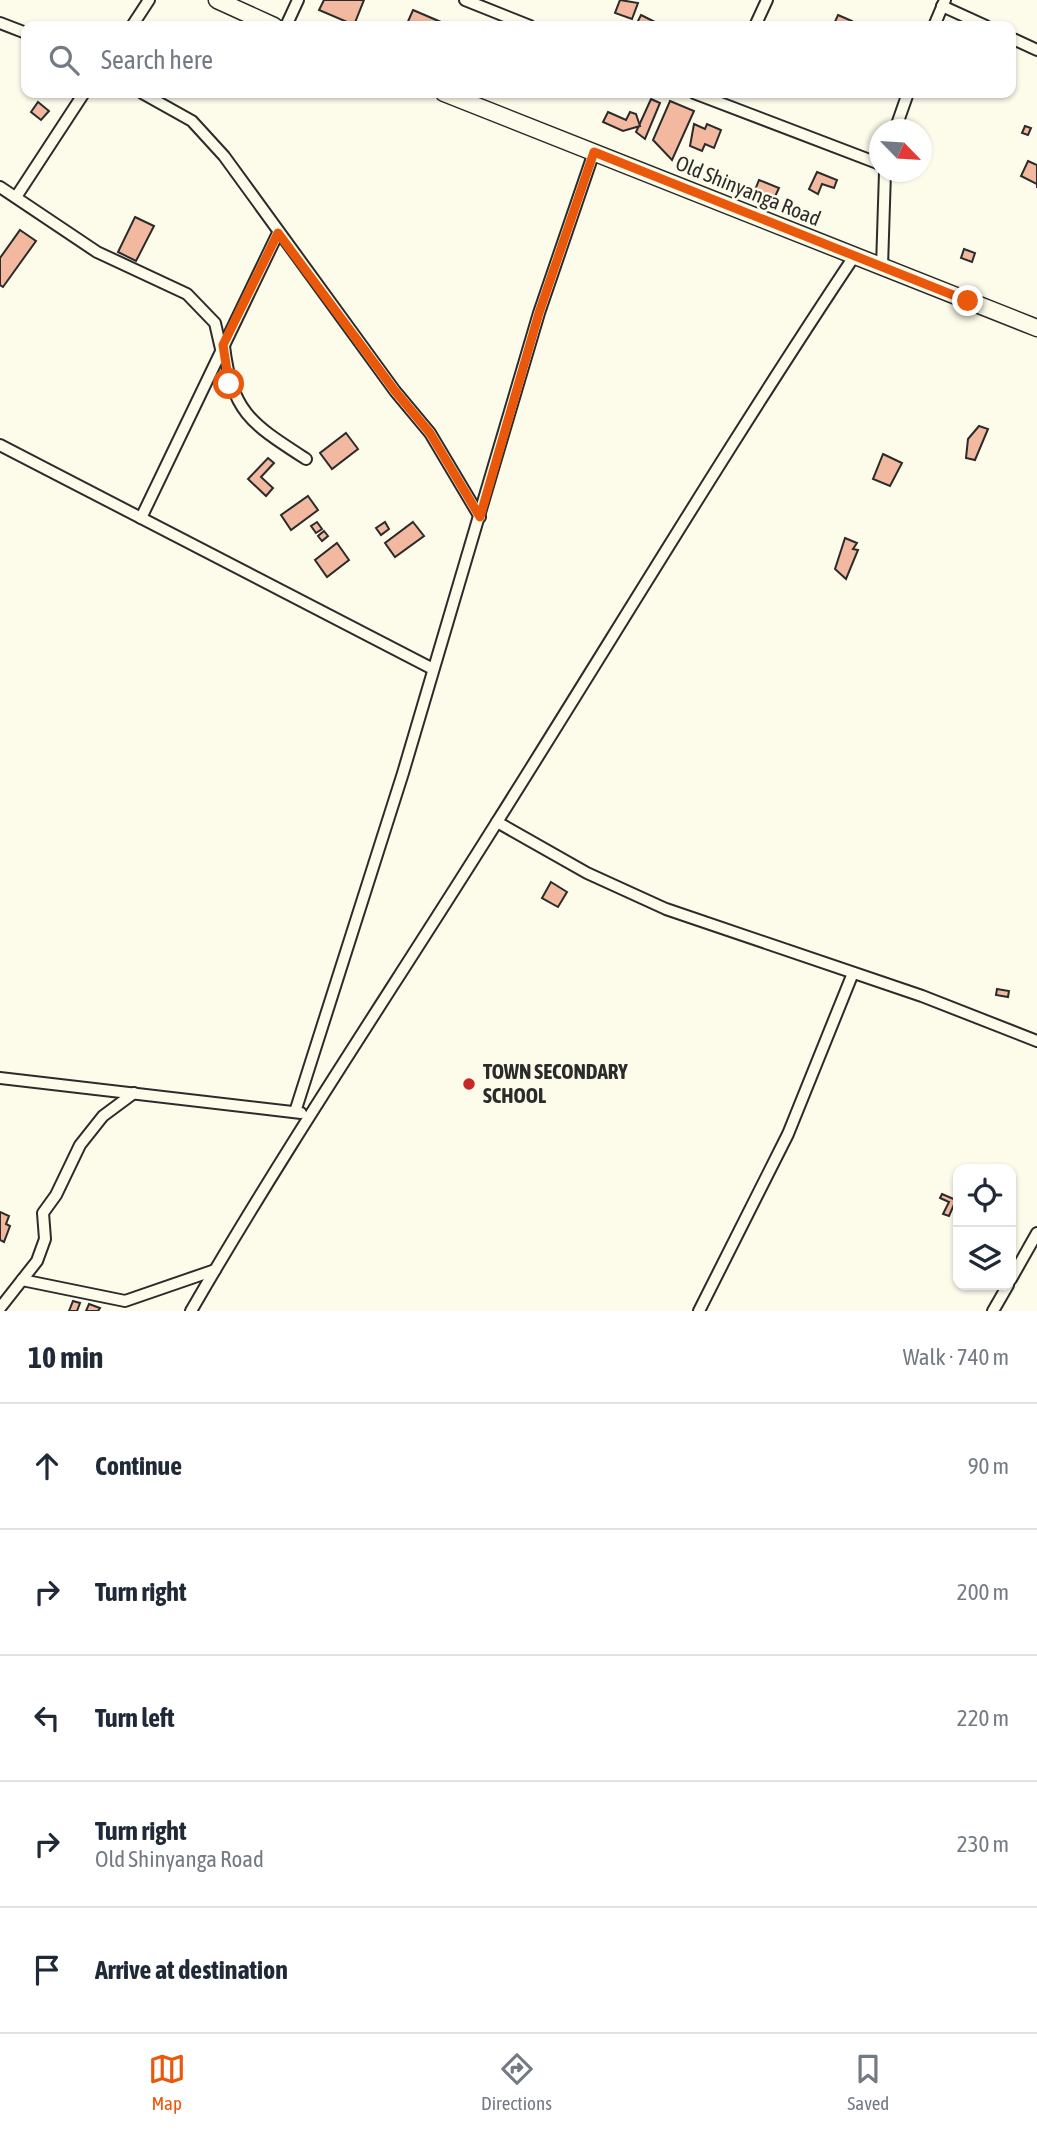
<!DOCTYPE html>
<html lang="en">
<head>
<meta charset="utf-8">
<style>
  body { margin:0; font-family:"Asap Condensed",sans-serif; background:#f2f2f3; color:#1f2937 }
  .controls { position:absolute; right:21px; bottom:21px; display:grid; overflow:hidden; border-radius:14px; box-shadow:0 2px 5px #0004 }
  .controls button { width:63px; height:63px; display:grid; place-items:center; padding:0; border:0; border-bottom:2px solid #e0e1e3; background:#fff; color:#1f2937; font:35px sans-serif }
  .compass { position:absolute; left:869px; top:119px; width:63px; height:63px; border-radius:50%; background:#fff; box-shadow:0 2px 5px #0004; rotate:115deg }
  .stop { position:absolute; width:21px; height:21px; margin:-16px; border:5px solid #ea580c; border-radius:50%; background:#fff }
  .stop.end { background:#ea580c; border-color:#fff; box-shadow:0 2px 7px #0008 }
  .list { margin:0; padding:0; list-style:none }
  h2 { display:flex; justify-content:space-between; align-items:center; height:91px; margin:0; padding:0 28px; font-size:30px }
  h2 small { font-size:23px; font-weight:400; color:#747a83 }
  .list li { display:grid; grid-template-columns:46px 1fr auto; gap:21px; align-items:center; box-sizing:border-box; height:126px; padding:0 28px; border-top:2px solid #e0e1e3 }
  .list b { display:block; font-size:26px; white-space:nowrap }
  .list p { margin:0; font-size:23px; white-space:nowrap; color:#747a83 }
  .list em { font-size:23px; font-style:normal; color:#747a83 }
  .icon { flex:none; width:38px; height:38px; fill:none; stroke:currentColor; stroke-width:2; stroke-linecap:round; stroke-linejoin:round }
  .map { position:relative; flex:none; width:1037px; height:1311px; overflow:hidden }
  .search { position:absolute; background:#fff; box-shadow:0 2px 5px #0004; left:21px; right:21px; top:21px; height:77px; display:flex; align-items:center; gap:18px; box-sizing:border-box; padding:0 24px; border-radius:14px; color:#747a83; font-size:26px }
  .sheet { height:721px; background:#fff }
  nav { display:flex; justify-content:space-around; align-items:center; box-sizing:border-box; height:98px; border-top:2px solid #e0e1e3; background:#fff; font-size:19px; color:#747a83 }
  nav a { display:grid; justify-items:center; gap:4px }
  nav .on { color:#ea580c }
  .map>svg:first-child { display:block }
  .building { fill:#f2b8a0; stroke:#2b2b2b; stroke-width:2 }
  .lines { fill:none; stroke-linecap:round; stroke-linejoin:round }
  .minor-casing { stroke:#2b2b2b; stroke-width:14 }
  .secondary-casing { stroke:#2b2b2b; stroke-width:19 }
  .minor { stroke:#fdfbea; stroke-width:10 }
  .secondary { stroke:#fdfbea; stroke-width:16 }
  .route { stroke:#ea580c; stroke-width:9 }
  .poi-dot { fill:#c62828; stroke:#fdfbea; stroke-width:2.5 }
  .labels { text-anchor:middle; stroke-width:5; stroke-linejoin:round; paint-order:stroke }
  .street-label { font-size:21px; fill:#2b2b2b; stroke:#fdfbea }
  .poi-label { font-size:21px; font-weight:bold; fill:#2b2b2b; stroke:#fdfbea; text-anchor:start }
</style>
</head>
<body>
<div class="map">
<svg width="1037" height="1311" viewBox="0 0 1037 1311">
  <rect width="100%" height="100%" fill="#fdfbea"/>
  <g class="building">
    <polygon points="324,0 364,0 354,25 319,10"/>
    <polygon points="620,0 638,3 632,19 615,13"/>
    <polygon points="413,10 448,25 448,26 406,26"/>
    <polygon points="641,15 655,22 653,26 637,23"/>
    <polygon points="838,15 852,21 850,26 833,26"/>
    <polygon points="651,99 660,103 645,139 636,132"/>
    <polygon points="670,101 694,111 672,160 653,140"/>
    <polygon points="38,102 49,111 41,120 31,112"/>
    <polygon points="608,112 626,120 630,112 636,114 640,126 623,131 603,122"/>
    <polygon points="694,124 705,129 707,124 721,130 714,148 705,144 702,151 690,146"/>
    <polygon points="1025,126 1031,128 1028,135 1022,133"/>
    <polygon points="1028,161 1037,165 1037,188 1037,184 1021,176"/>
    <polygon points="817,172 837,180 834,188 822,184 818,194 809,189"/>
    <polygon points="759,180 779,188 772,203 753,195"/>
    <polygon points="135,217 154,226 136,261 118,252"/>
    <polygon points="20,230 36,241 3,287 0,285 0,258"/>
    <polygon points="964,249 975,253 972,262 961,258"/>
    <polygon points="979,426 988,429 975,460 966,458 968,439"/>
    <polygon points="346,433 358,449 332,469 320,453"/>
    <polygon points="883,454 902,463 890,486 873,479"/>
    <polygon points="268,458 274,463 261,477 273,488 266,496 248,479"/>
    <polygon points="308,496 318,510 291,530 281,515"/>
    <polygon points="317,522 322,529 316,533 311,526"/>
    <polygon points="385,522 389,529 381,535 376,528"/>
    <polygon points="413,522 424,536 395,557 385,543"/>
    <polygon points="324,531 328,536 322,541 318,536"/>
    <polygon points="845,538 857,543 853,549 858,550 846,579 835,569"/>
    <polygon points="337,543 349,560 327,577 315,560"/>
    <polygon points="551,882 567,892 558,907 542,898"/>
    <polygon points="997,989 1009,991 1008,997 996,995"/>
    <polygon points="942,1194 956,1200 949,1216 943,1214 949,1202 940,1198"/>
    <polygon points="0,1212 9,1216 6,1224 10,1226 4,1242 0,1240"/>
    <polygon points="73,1301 80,1303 77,1311 69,1311"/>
    <polygon points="89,1304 100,1308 98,1311 86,1311"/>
  </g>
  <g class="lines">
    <g class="minor-casing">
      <g id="minor">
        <polyline points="465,0 530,26"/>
        <polyline points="942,6 986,26"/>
        <polyline points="0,23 26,33"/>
        <polyline points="132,26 149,0"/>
        <polyline points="286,26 298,0"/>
        <polyline points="755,26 767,0"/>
        <polyline points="934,26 945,0"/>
        <polyline points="1011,38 1037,50"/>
        <polyline points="142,93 192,121 224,156 395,391 430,433 480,517"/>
        <polyline points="694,93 880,164"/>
        <polyline points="895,130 908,93"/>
        <polyline points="0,187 97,252 187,294 215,323 221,349"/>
        <polyline points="16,197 84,93"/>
        <polyline points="882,267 885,172"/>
        <path d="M224 346C232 413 252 424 306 459"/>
        <polyline points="0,445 433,669"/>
        <polyline points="141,518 278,233"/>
        <polyline points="497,822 587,873 666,909 922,996 1037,1041"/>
        <polyline points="0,1078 301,1113"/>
        <polyline points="295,1112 403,773 539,313 594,152"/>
        <polyline points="1011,1279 1037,1233"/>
        <polyline points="22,1280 125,1301 215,1270"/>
        <polyline points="0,1308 37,1261 45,1239 43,1213 56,1195 80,1145 103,1116 134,1093"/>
        <path d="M191 1311C287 1145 395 985 497 822 616 633 731 441 855 255"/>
        <polyline points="699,1311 788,1134 853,973"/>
        <polyline points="993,1311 1008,1285"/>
      </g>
    </g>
    <g class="secondary-casing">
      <g id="secondary">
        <polyline points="217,0 274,26"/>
        <polyline points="444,93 1037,328"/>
      </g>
    </g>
    <use href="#minor" class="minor"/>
    <use href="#secondary" class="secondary"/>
  </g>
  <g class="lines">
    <polyline class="route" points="229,384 223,345 278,233 395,391 430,433 480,517 539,313 594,152 968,301"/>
  </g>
  <circle class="poi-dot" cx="469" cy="1084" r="7"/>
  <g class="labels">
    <g class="street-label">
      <text transform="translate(748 191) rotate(22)" y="7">Old Shinyanga Road</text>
    </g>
    <g class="poi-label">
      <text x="483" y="1079">TOWN SECONDARY<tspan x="483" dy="24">SCHOOL</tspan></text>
    </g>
  </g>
</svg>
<div class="controls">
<button><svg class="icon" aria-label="locate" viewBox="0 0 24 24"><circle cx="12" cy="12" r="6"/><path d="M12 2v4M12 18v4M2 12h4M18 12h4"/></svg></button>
<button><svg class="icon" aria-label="layers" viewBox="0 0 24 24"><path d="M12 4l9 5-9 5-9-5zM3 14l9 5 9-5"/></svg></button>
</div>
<svg class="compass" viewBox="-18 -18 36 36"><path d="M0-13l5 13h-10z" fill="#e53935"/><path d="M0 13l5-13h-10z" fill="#747a83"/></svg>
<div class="stop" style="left:229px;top:384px"></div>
<div class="stop end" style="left:968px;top:301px"></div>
<div class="search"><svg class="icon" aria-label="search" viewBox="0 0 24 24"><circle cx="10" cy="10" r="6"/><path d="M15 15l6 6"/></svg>Search here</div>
</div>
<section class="sheet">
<h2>10 min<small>Walk · 740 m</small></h2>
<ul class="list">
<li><svg class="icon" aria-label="ahead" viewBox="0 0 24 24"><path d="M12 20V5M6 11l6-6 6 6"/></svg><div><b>Continue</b></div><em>90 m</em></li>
<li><svg class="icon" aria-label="right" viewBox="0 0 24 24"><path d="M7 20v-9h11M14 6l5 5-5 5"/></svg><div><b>Turn right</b></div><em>200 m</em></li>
<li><svg class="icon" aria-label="left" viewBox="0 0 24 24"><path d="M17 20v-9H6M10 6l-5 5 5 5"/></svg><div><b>Turn left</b></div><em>220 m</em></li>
<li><svg class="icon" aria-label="right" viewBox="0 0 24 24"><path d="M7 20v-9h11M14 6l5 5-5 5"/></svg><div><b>Turn right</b><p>Old Shinyanga Road</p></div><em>230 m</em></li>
<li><svg class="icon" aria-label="arrive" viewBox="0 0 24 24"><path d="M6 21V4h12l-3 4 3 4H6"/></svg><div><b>Arrive at destination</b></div></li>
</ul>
</section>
<nav>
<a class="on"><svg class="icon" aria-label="map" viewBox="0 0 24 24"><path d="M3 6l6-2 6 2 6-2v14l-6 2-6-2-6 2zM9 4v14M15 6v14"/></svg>Map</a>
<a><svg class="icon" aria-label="directions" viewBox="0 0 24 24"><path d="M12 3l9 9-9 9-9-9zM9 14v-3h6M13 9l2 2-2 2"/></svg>Directions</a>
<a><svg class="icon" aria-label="saved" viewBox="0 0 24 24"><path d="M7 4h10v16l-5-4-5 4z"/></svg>Saved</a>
</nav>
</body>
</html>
